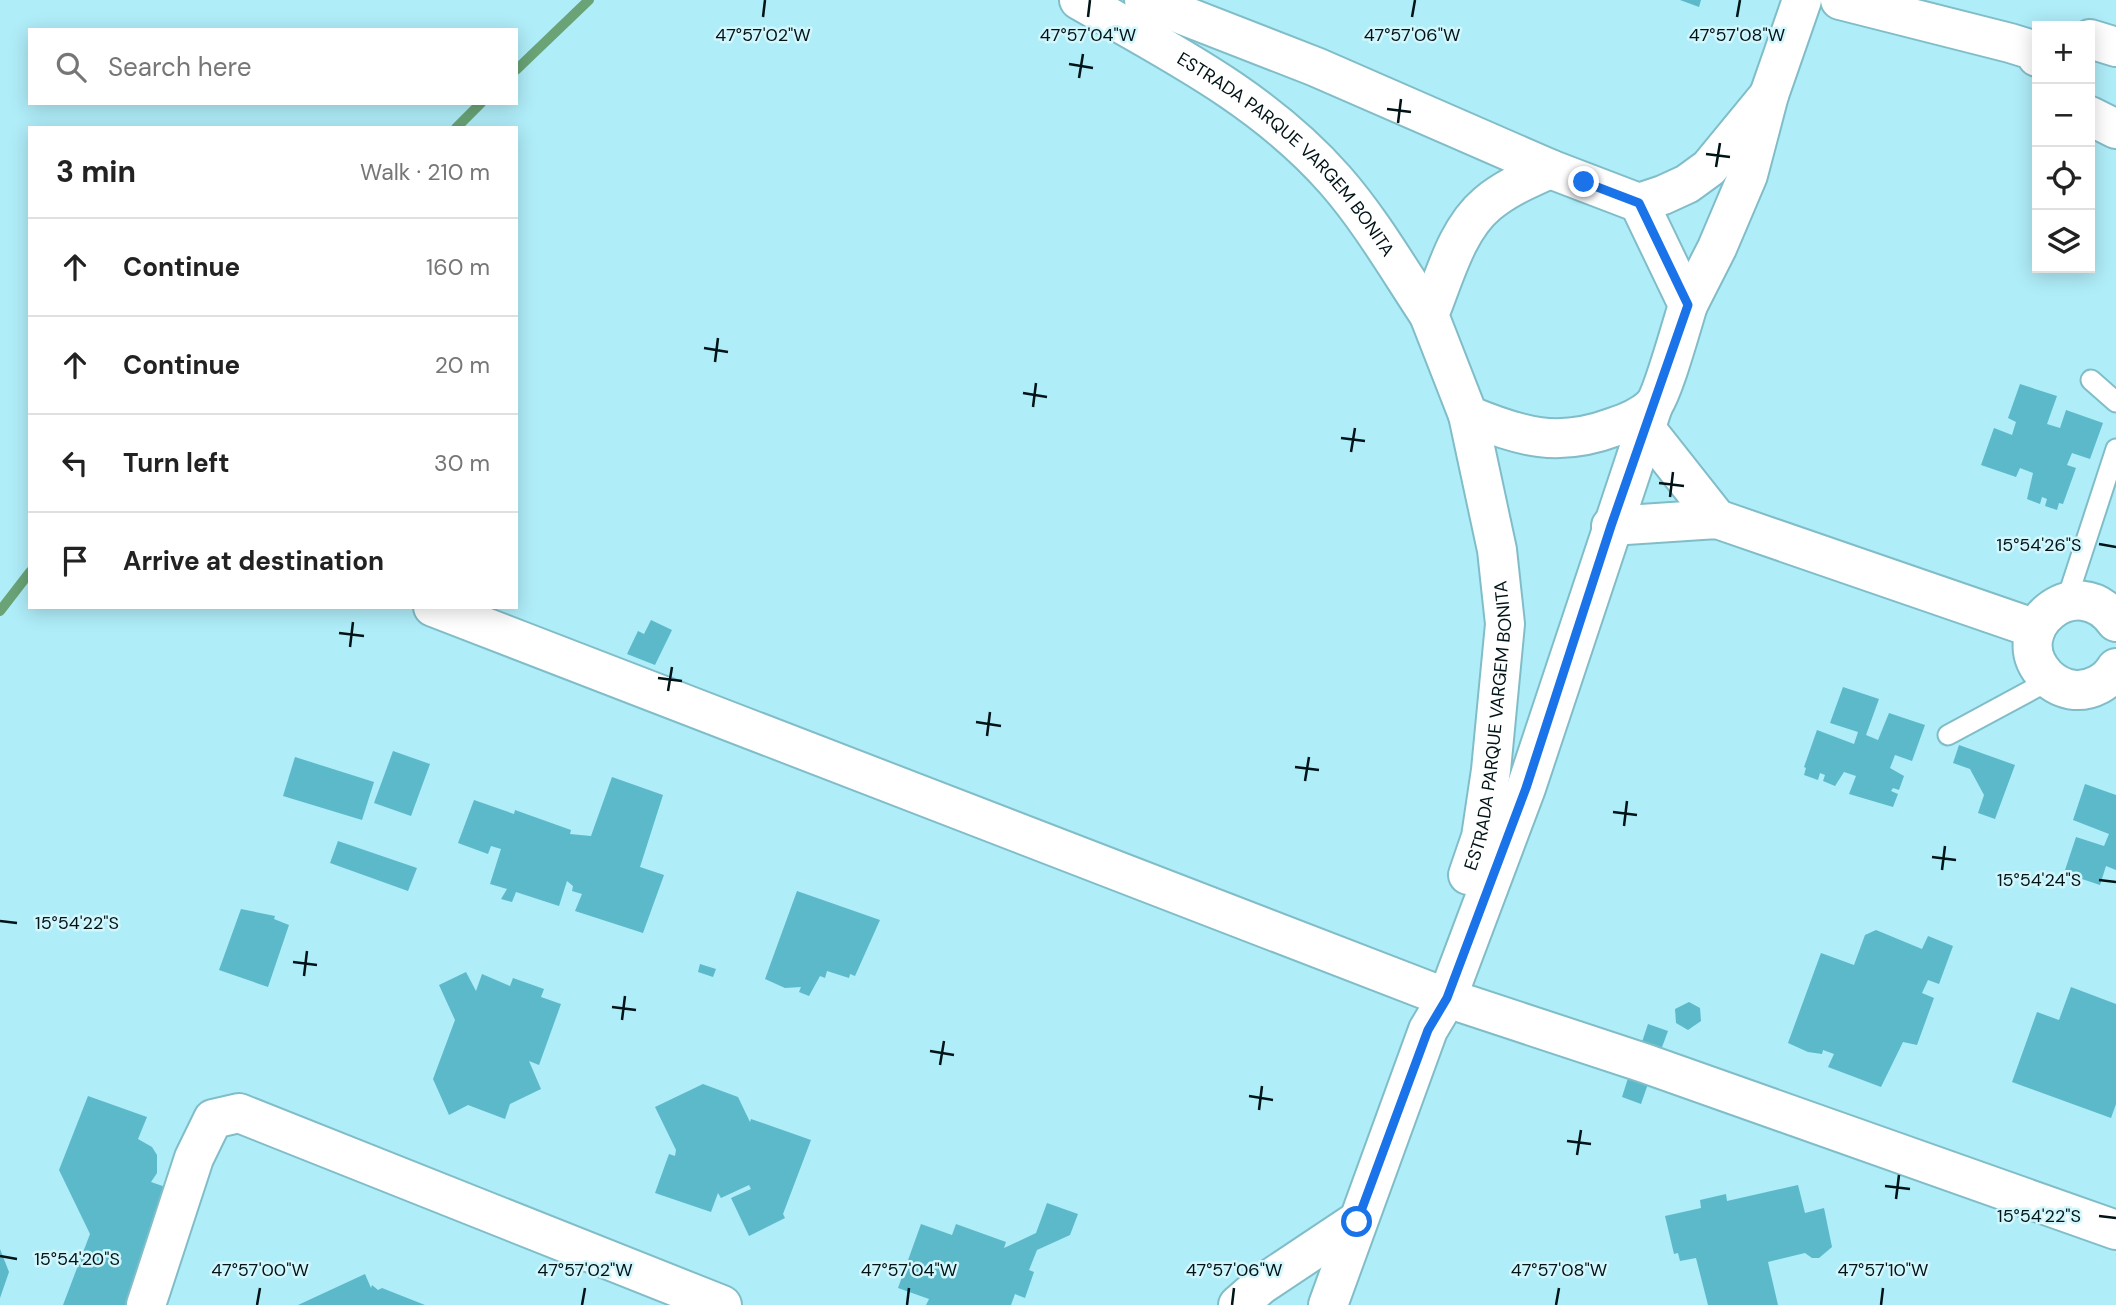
<!DOCTYPE html>
<html lang="en">
<head>
<meta charset="utf-8">
<style>
  body { margin:0; font-family:"DM Sans",sans-serif; background:#f6f6f6; color:#222 }
  .controls { position:absolute; right:21px; top:21px; display:grid; overflow:hidden; border-radius:0px; box-shadow:0 4px 18px #0003 }
  .controls button { width:63px; height:63px; display:grid; place-items:center; padding:0; border:0; border-bottom:2px solid #e0e0e0; background:#fff; color:#222; font:35px sans-serif }
  .stop { position:absolute; width:21px; height:21px; margin:-16px; border:5px solid #1a73e8; border-radius:50%; background:#fff }
  .stop.end { background:#1a73e8; border-color:#fff; box-shadow:0 2px 7px #0008 }
  .list { margin:0; padding:0; list-style:none }
  h2 { display:flex; justify-content:space-between; align-items:center; height:91px; margin:0; padding:0 28px; font-size:30px }
  h2 small { font-size:23px; font-weight:400; color:#767676 }
  .list li { display:grid; grid-template-columns:46px 1fr auto; gap:21px; align-items:center; box-sizing:border-box; height:98px; padding:0 28px; border-top:2px solid #e0e0e0 }
  .list b { display:block; font-size:26px; white-space:nowrap }
  .list em { font-size:23px; font-style:normal; color:#767676 }
  .icon { flex:none; width:38px; height:38px; fill:none; stroke:currentColor; stroke-width:2; stroke-linecap:round; stroke-linejoin:round }
  .map { position:relative; flex:none; width:2116px; height:1305px; overflow:hidden }
  .search { position:absolute; background:#fff; box-shadow:0 4px 18px #0003; left:28px; top:28px; width:490px; height:77px; display:flex; align-items:center; gap:18px; box-sizing:border-box; padding:0 24px; border-radius:0px; color:#767676; font-size:26px }
  .panel { position:absolute; background:#fff; box-shadow:0 4px 18px #0003; left:28px; top:126px; width:490px; height:483px; border-radius:0px }
  .map>svg:first-child { display:block }
  .lines { fill:none; stroke-linecap:round; stroke-linejoin:round }
  .stream { stroke:#69a376; stroke-width:10 }
  .building { fill:#5cb9c9 }
  .lane-casing { stroke:#80bdc8; stroke-width:23 }
  .street-casing { stroke:#80bdc8; stroke-width:42 }
  .secondary-casing { stroke:#80bdc8; stroke-width:42 }
  .lane { stroke:#fff; stroke-width:19 }
  .street { stroke:#fff; stroke-width:38 }
  .secondary { stroke:#fff; stroke-width:38 }
  .route { stroke:#1a73e8; stroke-width:9 }
  .ticks { fill:none; stroke:#001317; stroke-width:2.5 }
  .labels { text-anchor:middle; stroke-width:5; stroke-linejoin:round; paint-order:stroke }
  .street-label { font-size:18px; fill:#001317; stroke:#d1f6fc }
  .ticks-label { font-size:18px; text-anchor:middle; fill:#001317; stroke:#d1f6fc; stroke-width:5; stroke-linejoin:round; paint-order:stroke }
</style>
</head>
<body>
<div class="map">
<svg width="2116" height="1305" viewBox="0 0 2116 1305">
  <rect width="100%" height="100%" fill="#afedf9"/>
  <g class="lines">
    <g class="stream">
      <polyline points="516,70 589,0"/>
      <polyline points="456,128 481,103"/>
      <polyline points="0,611 30,572"/>
    </g>
  </g>
  <g class="building">
    <polygon points="1680,0 1701,0 1699,7"/>
    <polygon points="2020,384 2057,396 2047,424 2060,428 2066,410 2103,423 2090,459 2072,453 2067,465 2076,468 2063,504 2059,503 2057,510 2045,506 2047,499 2042,497 2040,504 2027,499 2033,473 2020,468 2016,477 1981,465 1994,428 2012,435 2016,422 2008,418"/>
    <polygon points="651,620 672,630 655,665 627,654 638,631 644,634"/>
    <polygon points="1843,687 1879,699 1866,735 1878,740 1889,713 1925,725 1912,761 1895,755 1890,768 1904,776 1899,790 1893,788 1891,791 1898,794 1893,807 1849,794 1856,776 1844,772 1835,786 1823,781 1825,775 1820,773 1818,780 1804,775 1806,768 1804,767 1817,730 1854,744 1858,732 1830,723"/>
    <polygon points="1959,745 2015,765 1995,819 1978,813 1984,795 1970,769 1953,763"/>
    <polygon points="393,751 430,764 411,816 374,803"/>
    <polygon points="295,757 374,782 362,820 283,796"/>
    <polygon points="612,777 663,795 640,867 664,875 643,933 575,911 582,894 572,891 573,886 567,881 559,906 516,892 512,902 501,899 507,889 490,884 501,849 491,846 488,854 458,843 474,800 514,814 515,810 571,830 570,834 591,836"/>
    <polygon points="2085,784 2116,795 2116,870 2106,866 2100,885 2064,873 2076,837 2104,846 2109,834 2073,820"/>
    <polygon points="338,841 417,868 408,891 330,863"/>
    <polygon points="797,891 880,920 855,976 850,974 849,978 827,971 825,978 820,976 809,996 799,992 801,987 785,988 765,979"/>
    <polygon points="241,909 275,916 274,919 289,925 268,987 219,970"/>
    <polygon points="1876,930 1922,949 1928,936 1953,946 1939,984 1928,980 1922,993 1934,998 1917,1045 1903,1042 1881,1087 1828,1067 1834,1054 1823,1050 1822,1054 1808,1052 1788,1043 1821,953 1854,965 1865,935"/>
    <polygon points="700,964 716,969 713,977 698,972"/>
    <polygon points="466,972 476,991 482,974 510,986 513,978 544,989 541,997 561,1004 539,1065 529,1061 541,1089 510,1104 505,1119 468,1105 449,1115 433,1079 455,1020 439,985"/>
    <polygon points="2071,987 2116,1004 2116,1104 2111,1118 2012,1082 2037,1012 2059,1020"/>
    <polygon points="1689,1002 1700,1008 1701,1021 1688,1030 1676,1023 1675,1009"/>
    <polygon points="1648,1024 1668,1031 1658,1058 1639,1051"/>
    <polygon points="1629,1075 1649,1081 1641,1104 1622,1097"/>
    <polygon points="703,1084 738,1097 750,1122 751,1119 811,1140 783,1214 785,1218 749,1236 731,1198 751,1189 749,1185 721,1198 718,1193 711,1212 655,1193 669,1154 675,1156 676,1150 655,1107"/>
    <polygon points="88,1096 147,1117 138,1139 152,1147 157,1155 157,1173 151,1182 177,1191 132,1305 63,1305 90,1234 59,1170"/>
    <polygon points="1798,1185 1805,1213 1824,1208 1832,1247 1819,1258 1812,1258 1805,1253 1768,1262 1778,1305 1708,1305 1696,1258 1680,1261 1678,1253 1674,1254 1665,1216 1701,1208 1700,1200 1726,1194 1727,1201"/>
    <polygon points="1047,1203 1078,1214 1070,1235 1037,1250 1029,1270 1034,1272 1025,1298 1015,1294 1011,1305 926,1305 929,1299 898,1288 921,1224 952,1235 956,1224 1006,1242 1004,1248 1036,1233"/>
    <polygon points="0,1249 9,1272 0,1298"/>
    <polygon points="365,1274 371,1288 372,1285 378,1290 382,1288 425,1305 298,1305"/>
  </g>
  <g class="lines">
    <g class="lane-casing">
      <g id="lane">
        <polyline points="2091,380 2116,402"/>
        <polyline points="2066,602 2116,449"/>
        <polyline points="1948,735 2050,680"/>
      </g>
    </g>
    <g class="street-casing">
      <g id="street">
        <polyline points="1840,0 2010,43 2036,51 2037,57"/>
        <polyline points="2090,39 2116,47"/>
        <polyline points="2090,116 2116,129"/>
        <polyline points="1646,429 1717,519"/>
        <polyline points="1611,526 1717,519 2036,629"/>
        <polyline points="433,607 1447,998 1644,1063 2116,1230"/>
        <path d="M2116 622C2077 567 2002 630 2046 676 2054 684 2065 689 2075 690 2091 691 2108 682 2116 668"/>
        <polyline points="146,1305 194,1158 213,1119 239,1113 722,1305"/>
        <polyline points="1238,1305 1261,1285 1357,1221"/>
      </g>
    </g>
    <g class="secondary-casing">
      <g id="secondary">
        <path id="s1" d="M1079 0C1170 52 1264 99 1335 180 1371 221 1399 270 1429 315"/>
        <polyline points="1144,0 1316,67 1550,169"/>
        <path d="M1639 203 1688 305C1682 324 1662 397 1652 407 1642 416 1626 423 1614 427 1558 448 1521 437 1468 415L1429 315C1444 279 1456 230 1487 204 1506 188 1528 179 1550 169L1639 203 1663 195 1687 184 1709 168 1769 95"/>
        <polyline points="1688,305 1717,248 1748,175 1769,95 1802,0"/>
        <path id="s2" d="M1468 875 1481 837 1491 770 1505 624 1497 550 1468 415"/>
        <polyline points="1328,1305 1428,1030 1447,998 1526,788 1653,406"/>
      </g>
    </g>
    <use href="#lane" class="lane"/>
    <use href="#street" class="street"/>
    <use href="#secondary" class="secondary"/>
  </g>
  <g class="lines">
    <polyline class="route" points="1357,1222 1428,1030 1447,998 1526,788 1611,526 1688,305 1639,203 1584,182"/>
  </g>
  <path class="ticks" d="M763 17 765 0M1088 17 1090 0M1412 17 1415 0M1737 17 1740 0M1069 64 1093 68M1079 78 1083 54M1387 109 1411 112M1398 123 1401 99M1706 154 1730 157M1716 167 1720 143M704 348 728 352M715 362 718 338M1023 393 1047 397M1033 407 1036 383M1341 438 1365 441M1351 452 1355 428M1659 483 1684 486M1670 497 1673 472M2099 544 2116 547M339 633 364 636M350 647 353 622M658 678 682 681M668 691 672 667M976 722 1001 726M987 736 990 712M1295 767 1319 770M1305 781 1309 757M1613 812 1637 815M1624 826 1627 801M1932 857 1956 860M1942 870 1945 846M2099 880 2116 882M0 921 17 923M293 962 317 965M304 976 307 951M612 1007 636 1010M622 1020 625 996M930 1051 954 1055M940 1065 944 1041M1249 1096 1273 1100M1259 1110 1262 1086M1567 1141 1591 1144M1577 1155 1581 1130M1885 1186 1910 1189M1896 1199 1899 1175M2099 1216 2116 1218M0 1256 17 1259M257 1305 260 1288M582 1305 585 1288M907 1305 909 1288M1232 1305 1234 1288M1556 1305 1559 1288M1881 1305 1883 1288"/>
  <g class="labels">
    <g class="street-label">
      <text dy="6" stroke="none"><textPath href="#s1" startOffset="261">ESTRADA PARQUE VARGEM BONITA</textPath></text>
      <text dy="6" stroke="none"><textPath href="#s2" startOffset="152">ESTRADA PARQUE VARGEM BONITA</textPath></text>
    </g>
  </g>
  <g class="ticks-label">
    <text x="763" y="41">47°57'02"W</text>
    <text x="1088" y="41">47°57'04"W</text>
    <text x="1412" y="41">47°57'06"W</text>
    <text x="1737" y="41">47°57'08"W</text>
    <text x="2039" y="551">15°54'26"S</text>
    <text x="2039" y="886">15°54'24"S</text>
    <text x="77" y="929">15°54'22"S</text>
    <text x="2039" y="1222">15°54'22"S</text>
    <text x="77" y="1265">15°54'20"S</text>
    <text x="260" y="1276">47°57'00"W</text>
    <text x="585" y="1276">47°57'02"W</text>
    <text x="909" y="1276">47°57'04"W</text>
    <text x="1234" y="1276">47°57'06"W</text>
    <text x="1559" y="1276">47°57'08"W</text>
    <text x="1883" y="1276">47°57'10"W</text>
  </g>
</svg>
<div class="controls">
<button>+</button>
<button>−</button>
<button><svg class="icon" aria-label="locate" viewBox="0 0 24 24"><circle cx="12" cy="12" r="6"/><path d="M12 2v4M12 18v4M2 12h4M18 12h4"/></svg></button>
<button><svg class="icon" aria-label="layers" viewBox="0 0 24 24"><path d="M12 4l9 5-9 5-9-5zM3 14l9 5 9-5"/></svg></button>
</div>
<div class="stop" style="left:1357px;top:1222px"></div>
<div class="stop end" style="left:1584px;top:182px"></div>
<div class="search"><svg class="icon" aria-label="search" viewBox="0 0 24 24"><circle cx="10" cy="10" r="6"/><path d="M15 15l6 6"/></svg>Search here</div>
<section class="panel">
<h2>3 min<small>Walk · 210 m</small></h2>
<ul class="list">
<li><svg class="icon" aria-label="ahead" viewBox="0 0 24 24"><path d="M12 20V5M6 11l6-6 6 6"/></svg><div><b>Continue</b></div><em>160 m</em></li>
<li><svg class="icon" aria-label="ahead" viewBox="0 0 24 24"><path d="M12 20V5M6 11l6-6 6 6"/></svg><div><b>Continue</b></div><em>20 m</em></li>
<li><svg class="icon" aria-label="left" viewBox="0 0 24 24"><path d="M17 20v-9H6M10 6l-5 5 5 5"/></svg><div><b>Turn left</b></div><em>30 m</em></li>
<li><svg class="icon" aria-label="arrive" viewBox="0 0 24 24"><path d="M6 21V4h12l-3 4 3 4H6"/></svg><div><b>Arrive at destination</b></div></li>
</ul>
</section>
</div>
</body>
</html>
